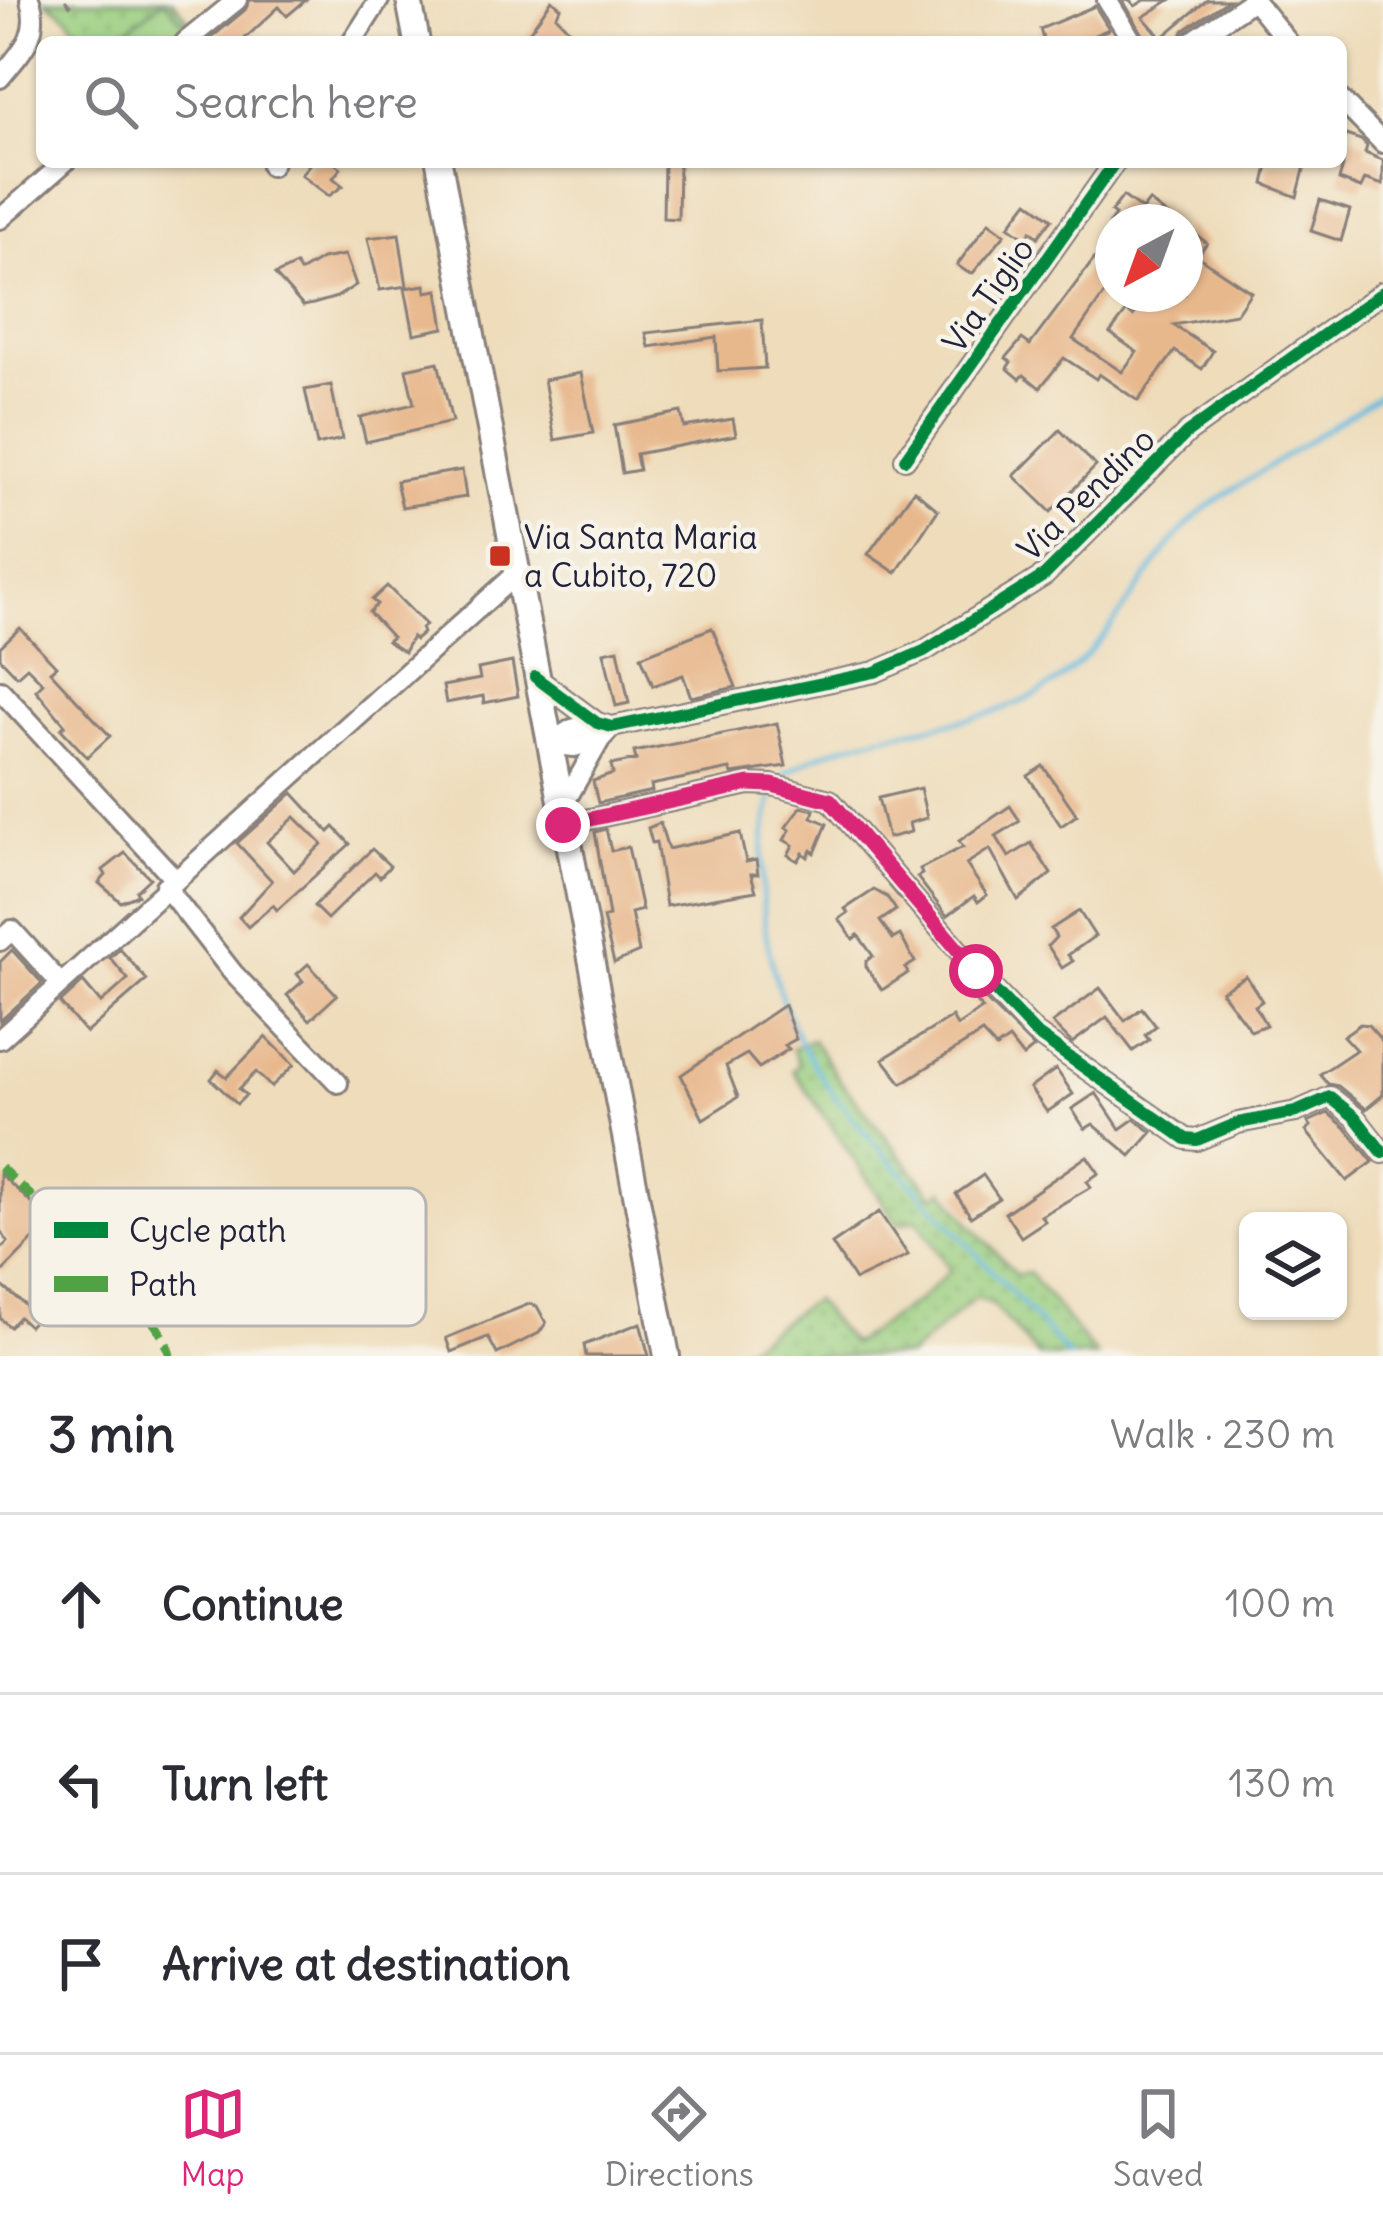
<!DOCTYPE html>
<html lang="en">
<head>
<meta charset="utf-8">
<style>
  body { margin:0; font-family:Delius,sans-serif; background:#f2f2f3; color:#2b2b33 }
  .controls { position:absolute; right:36px; bottom:36px; display:grid; overflow:hidden; border-radius:18px; box-shadow:0 3px 9px #0004 }
  .controls button { width:108px; height:108px; display:grid; place-items:center; padding:0; border:0; border-bottom:3px solid #e1e1e2; background:#fff; color:#2b2b33; font:60px sans-serif }
  .compass { position:absolute; left:1095px; top:204px; width:108px; height:108px; border-radius:50%; background:#fff; box-shadow:0 3px 9px #0004; rotate:221deg }
  .stop { position:absolute; width:36px; height:36px; margin:-27px; border:9px solid #db2777; border-radius:50%; background:#fff }
  .stop.end { background:#db2777; border-color:#fff; box-shadow:0 3px 12px #0008 }
  .list { margin:0; padding:0; list-style:none }
  h2 { display:flex; justify-content:space-between; align-items:center; height:156px; margin:0; padding:0 48px; font-size:51px }
  h2 small { font-size:39px; font-weight:400; color:#7c7c81 }
  .list li { display:grid; grid-template-columns:78px 1fr auto; gap:36px; align-items:center; box-sizing:border-box; height:180px; padding:0 48px; border-top:3px solid #e1e1e2 }
  .list b { display:block; font-size:45px; white-space:nowrap }
  .list em { font-size:39px; font-style:normal; color:#7c7c81 }
  .icon { flex:none; width:66px; height:66px; fill:none; stroke:currentColor; stroke-width:2; stroke-linecap:round; stroke-linejoin:round }
  .map { position:relative; flex:none; width:1383px; height:1356px; overflow:hidden }
  .search { position:absolute; background:#fff; box-shadow:0 3px 9px #0004; left:36px; right:36px; top:36px; height:132px; display:flex; align-items:center; gap:30px; box-sizing:border-box; padding:0 42px; border-radius:18px; color:#7c7c81; font-size:45px }
  .sheet { height:696px; background:#fff }
  nav { display:flex; justify-content:space-around; align-items:center; box-sizing:border-box; height:168px; border-top:3px solid #e1e1e2; background:#fff; font-size:33px; color:#7c7c81 }
  nav a { display:grid; justify-items:center; gap:6px }
  nav .on { color:#db2777 }
  .map>svg:first-child { display:block }
  .green { fill:url(#green-dots); stroke:#5d785c; stroke-width:3 }
  .pitch { fill:#98cd7e; stroke:#5d785c; stroke-width:3 }
  .lines { fill:none; stroke-linecap:round; stroke-linejoin:round }
  .stream { stroke:#61b9de; stroke-width:4.5 }
  .building { fill:#e8b88d; fill-rule:evenodd }
  .minor-casing { stroke:#887f7a; stroke-width:24 }
  .major-casing { stroke:#887f7a; stroke-width:30 }
  .path { stroke:#887f7a; stroke-width:3; stroke-dasharray:9 9; stroke-linecap:butt }
  .minor { stroke:#fff; stroke-width:18 }
  .major { stroke:#fff; stroke-width:24 }
  .quiet { stroke:#50a245; stroke-width:9; stroke-dasharray:18 9; stroke-linecap:butt }
  .cycleway-casing { stroke:#f7f3e8; stroke-width:20 }
  .cycleway { stroke:#00873e; stroke-width:12 }
  .route { stroke:#db2777; stroke-width:15 }
  .poi-dot { fill:#c8321e; stroke:#f7f3e8; stroke-width:4.5 }
  .labels { text-anchor:middle; stroke-width:9; stroke-linejoin:round; paint-order:stroke }
  .street-label { font-size:33px; fill:#22223b; stroke:#f7f3e8 }
  .poi-label { font-size:33px; fill:#22223b; stroke:#f7f3e8; text-anchor:start }
  .key { fill:#f7f3e8; stroke:#b7b4b4; stroke-width:3 }
  .key-label { font-size:33px; fill:#22223b }
</style>
</head>
<body>
<div class="map">
<svg width="1383" height="1356" viewBox="0 0 1383 1356">
  <defs>
    <pattern id="green-dots" width="8" height="8" patternUnits="userSpaceOnUse" patternTransform="scale(3)"><rect width="8" height="8" fill="#98cd7e"/><path d="M2 2h.1M6 6h.1" fill="none" stroke="#83b06e" stroke-width="1.8" stroke-linecap="round"/></pattern>
  </defs>
  <rect width="100%" height="100%" fill="#f7f3e8"/>
  <filter id="ink" filterUnits="userSpaceOnUse"><feTurbulence type="fractalNoise" baseFrequency=".00833" numOctaves="2"/><feDisplacementMap in="SourceGraphic" scale="24" xChannelSelector="R" yChannelSelector="G"/><feConvolveMatrix kernelMatrix="1 2 1 2 8 2 1 2 1" color-interpolation-filters="sRGB"/></filter>
  <filter id="wash" filterUnits="userSpaceOnUse"><feTurbulence type="fractalNoise" baseFrequency=".004" numOctaves="4" result="noise"/><feDisplacementMap in="SourceGraphic" scale="48" xChannelSelector="R" yChannelSelector="G"/><feGaussianBlur stdDeviation="2.7" result="paint"/><feColorMatrix in="noise" values="0 0 0 0 0 0 0 0 0 0 0 0 0 0 0 0 0 1.4 0 .05"/><feComposite in="paint" operator="in"/></filter>
  <g filter="url(#wash)">
    <rect width="100%" height="100%" fill="#eedcba"/>
    <g class="green">
      <polygon points="45,0 173,0 195,28 176,42 87,42 67,16"/>
      <polygon points="813,1040 841,1082 934,1196 944,1189 970,1224 1017,1275 1029,1273 1097,1356 1038,1356 992,1304 976,1297 909,1356 732,1356 813,1300 852,1344 919,1300 950,1270 917,1219 898,1224 793,1070 799,1065 792,1048"/>
    </g>
    <polygon class="pitch" points="164,0 187,27 169,42 111,42"/>
    <g class="lines">
      <g class="stream">
        <path d="M778 780C857 716 976 742 1059 680 1113 639 1142 574 1187 525 1204 506 1232 491 1253 477 1296 449 1340 420 1383 392"/>
        <path d="M774 790C748 882 765 993 819 1073 853 1124 898 1168 939 1213 983 1260 1026 1308 1069 1356"/>
      </g>
    </g>
    <g id="blocks">
      <g class="building">
        <polygon points="250,0 306,0 287,16 279,7 241,42 206,42 245,10"/>
        <polygon points="552,0 561,8 556,16 581,42 522,42"/>
        <polygon points="1123,0 1130,0 1135,6 1145,0 1170,0 1143,17 1162,38 1207,0 1229,0 1183,31 1178,42 1146,42"/>
        <polygon points="1095,6 1109,29 1079,42 1044,42 1040,29"/>
        <polygon points="1346,135 1361,140 1367,146 1365,153 1383,160 1383,185 1365,179 1361,188 1339,180 1343,166 1341,145"/>
        <polygon points="311,162 333,162 341,168 333,178 343,186 329,196 301,175"/>
        <polygon points="664,162 679,162 678,219 663,218"/>
        <polygon points="1269,162 1306,162 1297,197 1264,184"/>
        <polygon points="1123,196 1142,210 1149,201 1176,222 1110,222 1115,215 1111,212"/>
        <polygon points="1320,200 1350,210 1341,241 1311,231"/>
        <polygon points="1028,201 1052,219 1038,237 1031,231 1026,238 1009,226"/>
        <polygon points="989,222 1005,234 973,273 967,272 957,265"/>
        <polygon points="1185,226 1207,243 1197,256 1251,292 1236,314 1173,325 1213,351 1202,369 1175,351 1138,401 1099,374 1096,379 1064,358 1040,388 1024,375 1020,379 1007,368 1011,362 1006,358 1022,339 1030,345 1113,234 1113,281 1073,339 1122,372 1137,352 1110,333 1127,311 1133,316 1152,294 1185,294"/>
        <polygon points="399,234 407,286 380,290 368,238"/>
        <polygon points="345,255 356,285 337,297 313,304 303,306 275,275 296,265 300,272 322,259"/>
        <polygon points="425,285 426,292 438,290 444,328 414,334 405,288"/>
        <polygon points="762,320 765,368 718,371 716,337 649,347 646,333"/>
        <polygon points="438,362 452,422 366,442 360,417 414,404 406,369"/>
        <polygon points="581,373 593,433 555,440 544,380"/>
        <polygon points="331,385 342,439 317,445 305,390"/>
        <polygon points="681,412 684,427 733,419 736,435 636,454 639,470 622,473 614,425"/>
        <polygon points="1060,430 1096,466 1051,512 1014,476"/>
        <polygon points="462,470 466,497 402,507 396,481"/>
        <polygon points="914,490 938,510 896,573 868,554"/>
        <polygon points="387,586 426,625 421,628 423,633 415,640 412,637 404,652 387,641 392,637 369,612 377,604 372,600"/>
        <polygon points="20,628 56,666 50,671 110,736 87,757 61,729 65,725 36,690 43,683 27,667 17,676 0,658 0,647"/>
        <polygon points="712,628 736,687 691,697 683,675 653,686 641,656"/>
        <polygon points="618,649 629,703 616,706 604,652"/>
        <polygon points="512,662 518,696 484,703 483,696 446,703 443,686 480,679 478,669"/>
        <polygon points="777,723 786,766 732,774 730,769 651,785 652,791 598,803 593,781 613,774 611,765 636,760 634,752"/>
        <polygon points="1043,766 1077,815 1061,826 1028,776"/>
        <polygon points="920,788 927,818 909,823 911,832 888,838 878,798"/>
        <path d="M293 793 329 832 334 827 350 844 277 910 273 905 248 927 239 917 272 881 237 843ZM295 817 322 844 294 871 267 842Z"/>
        <polygon points="1010,806 1020,821 996,836 1009,857 1031,843 1051,874 1018,900 990,849 966,864 987,895 978,902 974,896 947,916 917,877 922,874 920,869 963,847 959,841"/>
        <polygon points="801,807 814,810 812,817 827,824 815,853 811,850 808,857 803,853 798,861 788,855 793,845 784,840 790,830 786,827"/>
        <polygon points="660,823 668,849 740,833 746,862 756,860 758,874 751,874 756,891 666,906 656,842 652,843 648,828"/>
        <polygon points="606,829 611,851 628,847 642,910 631,913 639,952 614,963 603,918 609,916 595,832"/>
        <polygon points="372,849 390,866 380,877 375,872 327,919 314,906"/>
        <polygon points="125,853 150,878 136,891 138,895 121,902 99,883 106,875 103,870"/>
        <polygon points="874,890 887,897 896,910 880,921 893,939 900,935 915,962 905,968 908,973 882,990 866,967 866,961 873,956 858,935 853,939 839,919 848,913 845,909"/>
        <polygon points="1079,911 1095,936 1068,955 1073,961 1062,968 1048,946 1056,937 1051,929"/>
        <polygon points="120,949 147,980 86,1033 60,1003 83,982 101,1003 128,979 110,958"/>
        <polygon points="12,950 42,983 0,1021 0,962"/>
        <polygon points="308,964 337,995 310,1020 287,995 303,981 297,974"/>
        <polygon points="1246,976 1262,1001 1255,1006 1266,1025 1251,1031 1221,991"/>
        <polygon points="973,988 1034,1048 1023,1057 1009,1039 996,1048 982,1033 902,1083 883,1059 952,1017 957,1026 982,1009 968,993"/>
        <polygon points="1100,988 1125,1021 1142,1008 1156,1026 1145,1035 1149,1040 1133,1051 1107,1017 1072,1043 1052,1023"/>
        <polygon points="784,1005 796,1039 785,1045 789,1049 759,1068 747,1054 726,1066 738,1097 703,1119 681,1075"/>
        <polygon points="1360,1024 1368,1025 1383,1042 1383,1095 1366,1109 1338,1086 1328,1084 1320,1074 1356,1050 1343,1036"/>
        <polygon points="266,1037 294,1065 271,1087 256,1072 239,1089 246,1095 237,1104 211,1079 218,1070 227,1077"/>
        <polygon points="1056,1069 1073,1094 1047,1112 1030,1088"/>
        <polygon points="1096,1093 1120,1129 1134,1119 1152,1132 1131,1156 1093,1124 1085,1129 1072,1109"/>
        <polygon points="1328,1113 1345,1127 1373,1162 1347,1181 1306,1131 1311,1126 1308,1122"/>
        <polygon points="1087,1156 1099,1173 1087,1181 1091,1187 1041,1216 1045,1221 1021,1237 1005,1213"/>
        <polygon points="0,1174 82,1250 73,1260 79,1270 29,1326 19,1317 10,1327 0,1318 0,1284 27,1307 66,1262 44,1229 0,1274 0,1250 8,1242 0,1230"/>
        <polygon points="983,1175 999,1198 971,1217 956,1194"/>
        <polygon points="879,1212 908,1255 855,1280 832,1244"/>
        <polygon points="529,1304 537,1306 546,1323 539,1333 497,1354 488,1337 451,1352 446,1338"/>
        <polygon points="640,1323 649,1356 586,1356 584,1345"/>
      </g>
    </g>
  </g>
  <g filter="url(#ink)">
    <use href="#blocks" fill-opacity="0" stroke="#887f7a" stroke-width="3"/>
    <g class="lines">
      <g class="minor-casing">
        <g id="minor">
          <polyline points="1107,0 1133,42"/>
          <polyline points="1254,0 1288,42"/>
          <polyline points="185,42 237,0"/>
          <polyline points="352,42 379,0"/>
          <polyline points="1191,42 1253,0"/>
          <path d="M0 78C21 52 41 35 30 0"/>
          <polyline points="1341,100 1383,143"/>
          <polyline points="271,166 273,162"/>
          <polyline points="0,219 65,162"/>
          <polyline points="905,459 1115,162"/>
          <polyline points="535,677 597,723 612,727 875,672 924,651 1045,575 1187,433 1383,292"/>
          <polyline points="0,690 174,878"/>
          <polyline points="548,744 572,729 597,723"/>
          <polyline points="548,744 574,747 600,740"/>
          <polyline points="561,809 600,740 612,727"/>
          <polyline points="563,825 749,784 772,785 830,800 976,971 1035,1033 1186,1139 1197,1140 1238,1123 1296,1112 1330,1097 1355,1117 1383,1153"/>
          <polyline points="165,886 233,973 338,1083"/>
          <polyline points="0,941 12,930 60,983"/>
          <polyline points="0,1039 515,575"/>
        </g>
      </g>
      <g class="major-casing">
        <g id="major">
          <polyline points="409,0 417,42"/>
          <polyline points="439,162 667,1356"/>
        </g>
      </g>
      <polyline class="path" points="65,0 72,8"/>
      <use href="#minor" class="minor"/>
      <use href="#major" class="major"/>
      <path class="quiet" d="M0 1167C38 1204 163 1309 170 1356"/>
      <g class="cycleway-casing">
        <g id="cycleway">
          <polyline points="905,459 1115,162"/>
          <polyline points="535,677 597,723 612,727 875,672 924,651 1045,575 1187,433 1383,292"/>
          <polyline points="563,825 749,784 772,785 830,800 976,971 1035,1033 1186,1139 1197,1140 1238,1123 1296,1112 1330,1097 1355,1117 1383,1153"/>
        </g>
      </g>
      <use href="#cycleway" class="cycleway"/>
    </g>
  </g>
  <g class="lines" filter="url(#ink)">
    <polyline class="route" points="563,825 749,784 772,785 830,800 976,971"/>
  </g>
  <rect class="poi-dot" x="488" y="544" width="24" height="24" rx="6"/>
  <g class="labels">
    <g class="street-label">
      <text transform="translate(988 295) rotate(-55)" y="12">Via Tiglio</text>
      <text transform="translate(1086 494) rotate(-44)" y="12">Via Pendino</text>
    </g>
    <g class="poi-label">
      <text x="524" y="549">Via Santa Maria<tspan x="524" dy="38">a Cubito, 720</tspan></text>
    </g>
  </g>
  <rect x="30" y="1188" width="396" height="138" rx="18" class="key"/>
  <rect x="54" y="1222" width="54" height="16" fill="#00873e"/>
  <rect x="54" y="1276" width="54" height="16" fill="#50a245"/>
  <g class="key-label">
    <text x="129" y="1242">Cycle path</text>
    <text x="129" y="1296">Path</text>
  </g>
</svg>
<div class="controls">
<button><svg class="icon" aria-label="layers" viewBox="0 0 24 24"><path d="M12 4l9 5-9 5-9-5zM3 14l9 5 9-5"/></svg></button>
</div>
<svg class="compass" viewBox="-18 -18 36 36"><path d="M0-13l5 13h-10z" fill="#e53935"/><path d="M0 13l5-13h-10z" fill="#7c7c81"/></svg>
<div class="stop" style="left:976px;top:971px"></div>
<div class="stop end" style="left:563px;top:825px"></div>
<div class="search"><svg class="icon" aria-label="search" viewBox="0 0 24 24"><circle cx="10" cy="10" r="6"/><path d="M15 15l6 6"/></svg>Search here</div>
</div>
<section class="sheet">
<h2>3 min<small>Walk · 230 m</small></h2>
<ul class="list">
<li><svg class="icon" aria-label="ahead" viewBox="0 0 24 24"><path d="M12 20V5M6 11l6-6 6 6"/></svg><div><b>Continue</b></div><em>100 m</em></li>
<li><svg class="icon" aria-label="left" viewBox="0 0 24 24"><path d="M17 20v-9H6M10 6l-5 5 5 5"/></svg><div><b>Turn left</b></div><em>130 m</em></li>
<li><svg class="icon" aria-label="arrive" viewBox="0 0 24 24"><path d="M6 21V4h12l-3 4 3 4H6"/></svg><div><b>Arrive at destination</b></div></li>
</ul>
</section>
<nav>
<a class="on"><svg class="icon" aria-label="map" viewBox="0 0 24 24"><path d="M3 6l6-2 6 2 6-2v14l-6 2-6-2-6 2zM9 4v14M15 6v14"/></svg>Map</a>
<a><svg class="icon" aria-label="directions" viewBox="0 0 24 24"><path d="M12 3l9 9-9 9-9-9zM9 14v-3h6M13 9l2 2-2 2"/></svg>Directions</a>
<a><svg class="icon" aria-label="saved" viewBox="0 0 24 24"><path d="M7 4h10v16l-5-4-5 4z"/></svg>Saved</a>
</nav>
</body>
</html>
